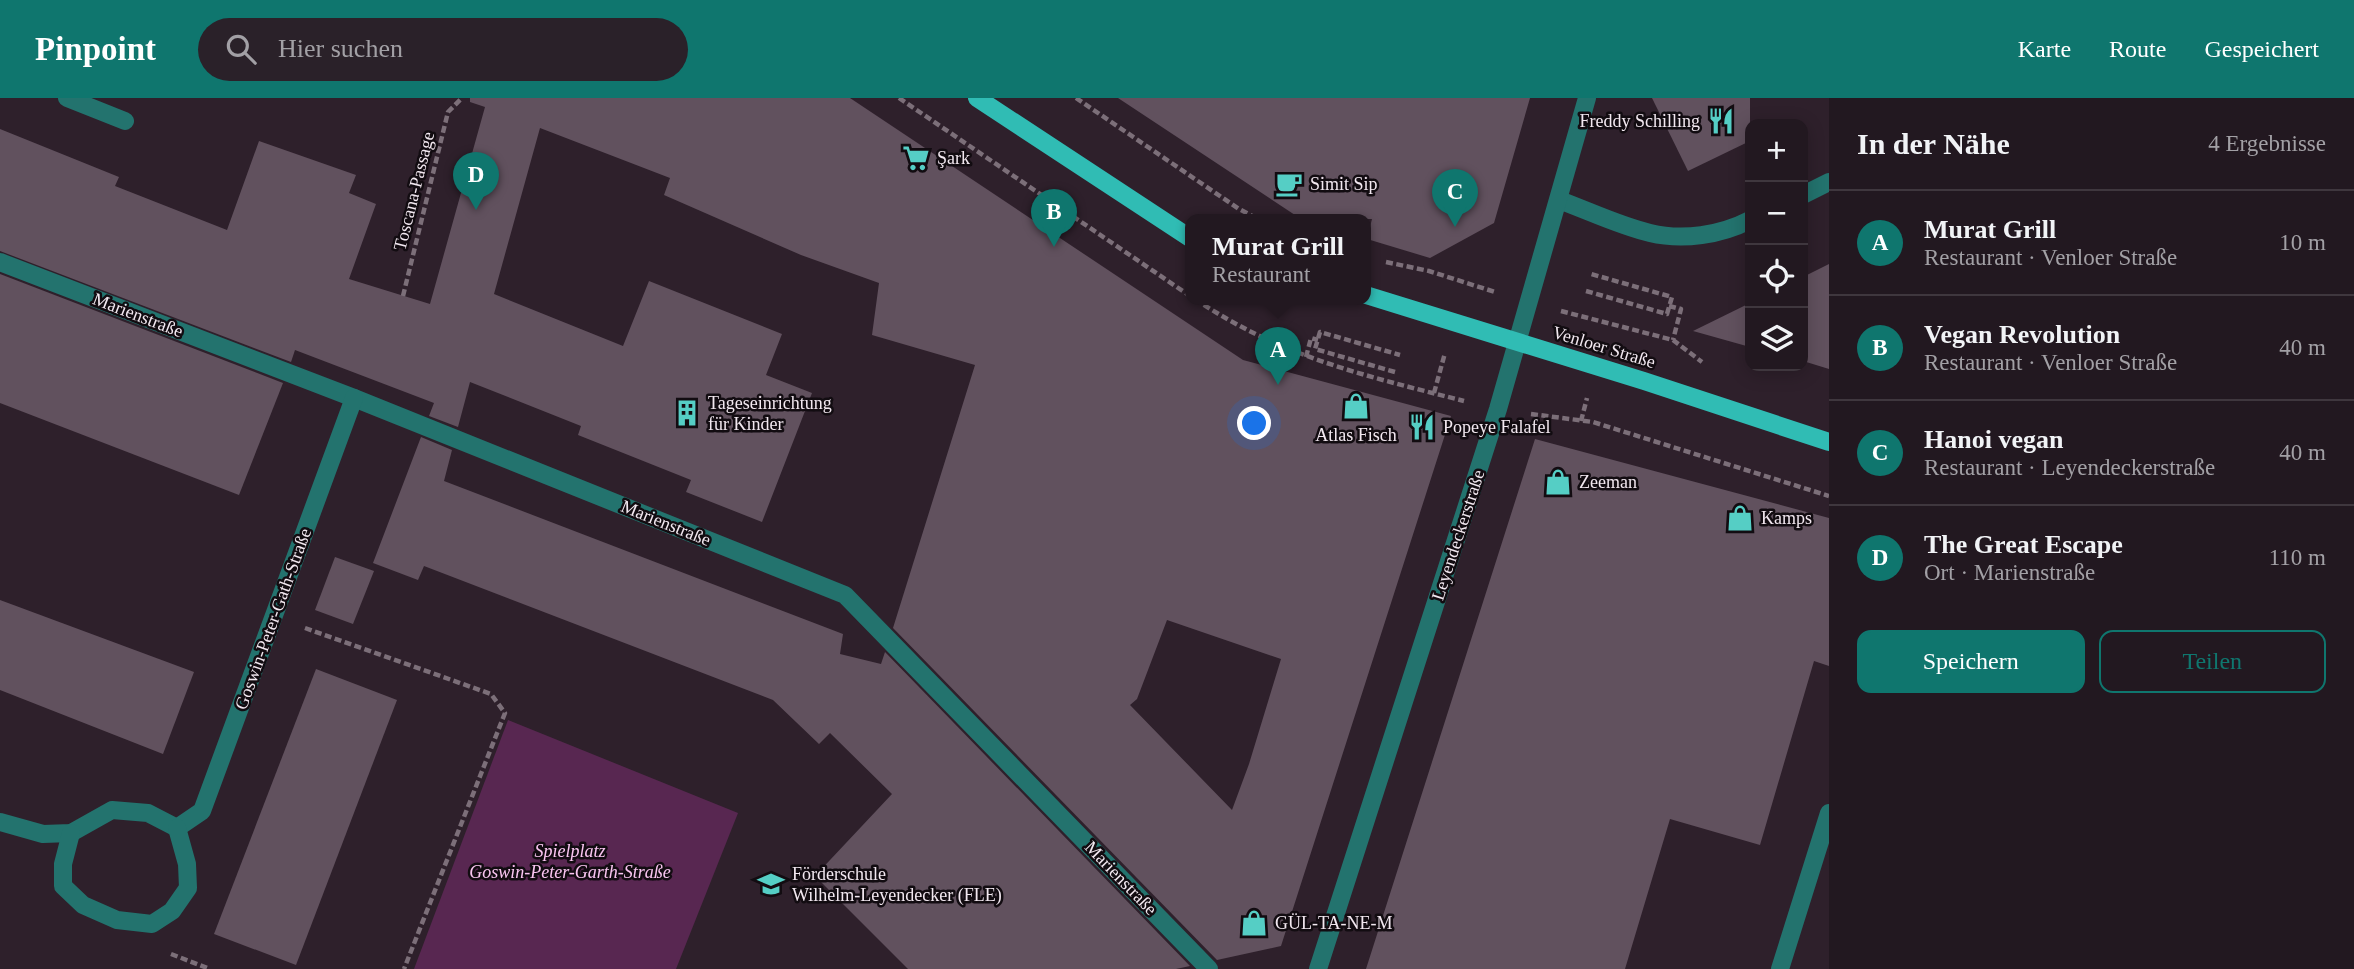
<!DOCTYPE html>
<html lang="de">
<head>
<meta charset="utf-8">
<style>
  body { margin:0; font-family:"Times New Roman",serif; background:#2a2129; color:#f1f3f6 }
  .controls { position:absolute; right:21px; top:21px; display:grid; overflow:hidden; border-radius:14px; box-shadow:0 4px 18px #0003 }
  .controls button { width:63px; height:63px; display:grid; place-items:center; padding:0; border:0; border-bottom:2px solid #3f373e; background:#221820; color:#f1f3f6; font:35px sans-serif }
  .you { position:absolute; left:1255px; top:326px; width:24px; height:24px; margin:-18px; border:5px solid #fff; border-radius:50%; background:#1a73e8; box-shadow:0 0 0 10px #1a73e833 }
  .badge { display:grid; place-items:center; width:46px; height:46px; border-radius:50%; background:#0f766e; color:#fff; font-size:23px; font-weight:700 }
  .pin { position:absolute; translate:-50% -58px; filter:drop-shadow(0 2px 4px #0008) }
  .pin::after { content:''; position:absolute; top:37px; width:24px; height:21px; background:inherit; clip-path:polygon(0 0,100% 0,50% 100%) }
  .popup { position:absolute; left:1185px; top:116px; width:186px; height:91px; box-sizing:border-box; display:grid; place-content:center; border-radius:14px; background:#221820; filter:drop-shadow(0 2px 5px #0005); font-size:23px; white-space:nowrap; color:#a2a0a5 }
  .popup b { font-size:26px; color:#f1f3f6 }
  .popup::after { content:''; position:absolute; left:50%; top:100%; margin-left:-14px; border:14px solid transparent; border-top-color:#221820 }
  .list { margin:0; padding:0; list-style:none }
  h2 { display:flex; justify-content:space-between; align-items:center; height:91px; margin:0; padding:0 28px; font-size:30px }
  h2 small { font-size:23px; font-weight:400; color:#a2a0a5 }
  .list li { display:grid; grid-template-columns:46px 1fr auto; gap:21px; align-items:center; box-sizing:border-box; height:105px; padding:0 28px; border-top:2px solid #3f373e }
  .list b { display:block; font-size:26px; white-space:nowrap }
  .list p { margin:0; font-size:23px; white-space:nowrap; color:#a2a0a5 }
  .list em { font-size:23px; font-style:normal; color:#a2a0a5 }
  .actions { display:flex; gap:14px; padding:21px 28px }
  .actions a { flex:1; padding:16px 0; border:2px solid #0f766e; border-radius:14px; text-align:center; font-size:24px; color:#0f766e }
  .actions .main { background:#0f766e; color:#fff }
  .icon { flex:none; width:38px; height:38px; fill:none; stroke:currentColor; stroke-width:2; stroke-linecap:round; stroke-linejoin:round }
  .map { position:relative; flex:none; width:1829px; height:871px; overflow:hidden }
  header { display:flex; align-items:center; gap:42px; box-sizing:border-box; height:98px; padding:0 35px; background:#0f766e; color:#fff }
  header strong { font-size:33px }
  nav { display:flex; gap:38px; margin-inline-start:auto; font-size:24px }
  .search { width:490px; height:63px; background:#2a2129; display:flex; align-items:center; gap:18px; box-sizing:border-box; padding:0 24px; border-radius:38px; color:#a2a0a5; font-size:26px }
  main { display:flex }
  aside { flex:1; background:#221820 }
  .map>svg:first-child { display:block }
  .green { fill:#582751 }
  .building { fill:#61515e; fill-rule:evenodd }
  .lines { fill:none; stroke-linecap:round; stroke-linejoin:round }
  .path { stroke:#7c6f79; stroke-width:4.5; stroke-dasharray:7 3.5; stroke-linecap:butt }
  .minor { stroke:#23736e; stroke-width:18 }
  .major { stroke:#30bcb4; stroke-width:18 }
  .labels { text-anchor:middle; stroke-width:5; stroke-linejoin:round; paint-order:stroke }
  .poi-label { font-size:18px; fill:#f2e8f0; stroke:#120c11; text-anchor:start }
  .street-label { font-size:18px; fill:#f2e8f0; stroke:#120c11 }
  .park-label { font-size:18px; font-style:italic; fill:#fac5f1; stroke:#120c11 }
</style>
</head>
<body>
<header>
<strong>Pinpoint</strong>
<div class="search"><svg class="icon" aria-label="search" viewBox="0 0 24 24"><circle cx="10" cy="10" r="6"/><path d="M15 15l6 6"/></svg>Hier suchen</div>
<nav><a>Karte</a><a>Route</a><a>Gespeichert</a></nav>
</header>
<main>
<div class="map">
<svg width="1829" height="871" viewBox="0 0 1829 871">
  <rect width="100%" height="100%" fill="#2e202b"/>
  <polygon class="green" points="508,622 738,715 676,871 414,871"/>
  <g class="building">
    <path d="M470 0H850L1243 262 1451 318 1281 848 1217 862 893 530 975 267 872 237 879 185 801 157 664 97 670 80 540 30 494 196 623 248 649 183 782 236 766 277 812 295 762 424 686 394 691 382 578 337 581 328 470 284 458 329 429 318 434 305 295 252 291 264 0 153V31L119 79 115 88 227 132 259 43 356 77 349 95 376 106 349 181 430 206 485 9 470 4ZM1167 522 1281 561 1249 666 1232 712 1130 607 1137 601Z"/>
    <polygon points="1118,0 1530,0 1494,125 1430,160 1367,141 1372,121 1301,121"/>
    <polygon points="1652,0 1750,0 1750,43 1688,73"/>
    <polygon points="1829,166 1829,271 1803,263 1803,179"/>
    <polygon points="0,176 283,285 239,397 0,305"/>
    <polygon points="1750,205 1750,249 1693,233"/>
    <polygon points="421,339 452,352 444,383 843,536 840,556 881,566 885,554 1190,868 1176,871 908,871 815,778 892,696 830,635 819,646 773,602 424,468 418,482 373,465"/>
    <polygon points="1535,341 1829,420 1829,568 1814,563 1760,747 1670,721 1625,871 1366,871"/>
    <polygon points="335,459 374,473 353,526 315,512"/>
    <polygon points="0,502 194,574 163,656 0,592"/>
    <polygon points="316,571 397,602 296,867 214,836"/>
  </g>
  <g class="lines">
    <g class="path">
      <polyline points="899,0 1190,198"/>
      <polyline points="1076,0 1239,111 1258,121"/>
      <polyline points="1386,164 1429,173 1495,194"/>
      <polyline points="1586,193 1667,216 1672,199 1591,176"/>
      <polyline points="403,198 448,14 462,0"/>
      <path d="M1195 201C1281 259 1366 278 1464 303"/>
      <polyline points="1669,208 1681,211 1673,242"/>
      <polyline points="1561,213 1673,242 1702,264"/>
      <polyline points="1306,259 1311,240 1318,242"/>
      <polyline points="1395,274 1315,251 1320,234 1400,257"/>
      <polyline points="1434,295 1445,255"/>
      <polyline points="1531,316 1593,324 1829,398"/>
      <polyline points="1581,323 1587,300"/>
      <polyline points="305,530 491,596 505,615 404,871"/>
      <polyline points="171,856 210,871"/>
    </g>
    <g class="minor">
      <polyline points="67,0 125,23"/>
      <polyline points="1803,97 1829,84"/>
      <path d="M1559 102C1589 113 1620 128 1650 135 1683 143 1721 137 1750 122"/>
      <polyline points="0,164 354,300 845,497 1209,871"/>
      <polyline points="0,724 43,736 71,735 112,712 148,715 177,730 202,713 354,300"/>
      <polyline points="71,735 63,766 63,788 83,807 117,822 152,826 172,813 188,790 187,766 177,730"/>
      <polyline points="1318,871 1498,311 1587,0"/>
      <polyline points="1780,871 1829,715"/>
    </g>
    <g class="major">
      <polyline points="977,0 1190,140"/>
      <polyline points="1366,197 1644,283 1829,344"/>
    </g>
  </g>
  <defs>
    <g id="restaurant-bare" transform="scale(2.1)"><path d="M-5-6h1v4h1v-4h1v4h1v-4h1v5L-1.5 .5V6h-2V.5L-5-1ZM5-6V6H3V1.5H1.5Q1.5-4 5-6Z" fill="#55cec5" stroke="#120c11" stroke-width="2.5" paint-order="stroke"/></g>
    <g id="supermarket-bare" transform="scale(2.1)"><path d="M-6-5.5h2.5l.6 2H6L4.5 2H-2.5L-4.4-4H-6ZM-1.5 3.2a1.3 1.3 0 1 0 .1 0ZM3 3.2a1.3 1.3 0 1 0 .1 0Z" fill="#55cec5" stroke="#120c11" stroke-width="2.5" paint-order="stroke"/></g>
    <g id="cafe-bare" transform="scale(2.1)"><path d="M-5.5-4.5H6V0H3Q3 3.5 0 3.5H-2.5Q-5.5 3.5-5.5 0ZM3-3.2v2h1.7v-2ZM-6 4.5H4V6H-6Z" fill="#55cec5" stroke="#120c11" stroke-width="2.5" paint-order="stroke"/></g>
    <g id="shop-bare" transform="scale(2.1)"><path d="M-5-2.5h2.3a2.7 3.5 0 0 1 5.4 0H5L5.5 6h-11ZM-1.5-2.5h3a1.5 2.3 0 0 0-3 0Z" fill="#55cec5" stroke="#120c11" stroke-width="2.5" paint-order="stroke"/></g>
    <g id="building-bare" transform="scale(2.1)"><path d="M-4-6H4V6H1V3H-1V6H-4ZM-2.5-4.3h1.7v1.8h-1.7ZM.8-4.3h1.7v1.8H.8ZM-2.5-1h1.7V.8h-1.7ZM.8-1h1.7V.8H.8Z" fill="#55cec5" stroke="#120c11" stroke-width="2.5" paint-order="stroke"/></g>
    <g id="school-bare" transform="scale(2.1)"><path d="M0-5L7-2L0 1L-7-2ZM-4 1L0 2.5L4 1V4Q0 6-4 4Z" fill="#55cec5" stroke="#120c11" stroke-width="2.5" paint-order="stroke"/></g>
  </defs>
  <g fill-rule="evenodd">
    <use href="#restaurant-bare" x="1721" y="23"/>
    <use href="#supermarket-bare" x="916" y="60"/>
    <use href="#cafe-bare" x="1289" y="86"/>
    <use href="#shop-bare" x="1356" y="308"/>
    <use href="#building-bare" x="687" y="315"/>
    <use href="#restaurant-bare" x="1422" y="329"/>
    <use href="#shop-bare" x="1558" y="384"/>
    <use href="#shop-bare" x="1740" y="420"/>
    <use href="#school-bare" x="771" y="786"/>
    <use href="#shop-bare" x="1254" y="825"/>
  </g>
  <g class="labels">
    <g class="poi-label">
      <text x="1700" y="29" text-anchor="end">Freddy Schilling</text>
      <text x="937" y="66">Şark</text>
      <text x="1310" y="92">Simit Sip</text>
      <text x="708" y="311">Tageseinrichtung<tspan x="708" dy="21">für Kinder</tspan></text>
      <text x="1443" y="335">Popeye Falafel</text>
      <text x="1356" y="343" text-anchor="middle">Atlas Fisch</text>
      <text x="1579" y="390">Zeeman</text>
      <text x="1761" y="426">Kamps</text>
      <text x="792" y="782">Förderschule<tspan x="792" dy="21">Wilhelm-Leyendecker (FLE)</tspan></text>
      <text x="1275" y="831">GÜL-TA-NE-M</text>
    </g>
    <g class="street-label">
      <text transform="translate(414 93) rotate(-76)" y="6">Toscana-Passage</text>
      <text transform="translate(138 217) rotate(21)" y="6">Marienstraße</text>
      <text transform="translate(1604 249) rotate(17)" y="6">Venloer Straße</text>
      <text transform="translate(666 425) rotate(22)" y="6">Marienstraße</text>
      <text transform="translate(1458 437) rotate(-72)" y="6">Leyendeckerstraße</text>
      <text transform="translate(273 521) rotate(-70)" y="6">Goswin-Peter-Gath-Straße</text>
      <text transform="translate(1121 780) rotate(46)" y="6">Marienstraße</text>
    </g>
    <g class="park-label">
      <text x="570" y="759">Spielplatz<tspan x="570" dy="21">Goswin-Peter-Garth-Straße</tspan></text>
    </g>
  </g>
</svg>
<div class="controls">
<button>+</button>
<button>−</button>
<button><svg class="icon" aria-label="locate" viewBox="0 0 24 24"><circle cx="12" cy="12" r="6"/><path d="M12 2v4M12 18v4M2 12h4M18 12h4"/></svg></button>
<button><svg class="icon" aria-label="layers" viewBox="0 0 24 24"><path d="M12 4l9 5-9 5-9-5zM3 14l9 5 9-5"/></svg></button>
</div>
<div class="you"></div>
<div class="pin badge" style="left:1278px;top:287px">A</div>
<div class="popup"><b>Murat Grill</b>Restaurant</div>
<div class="pin badge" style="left:1054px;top:149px">B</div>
<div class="pin badge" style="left:1455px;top:129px">C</div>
<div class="pin badge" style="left:476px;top:112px">D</div>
</div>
<aside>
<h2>In der Nähe<small>4 Ergebnisse</small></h2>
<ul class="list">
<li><span class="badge">A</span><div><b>Murat Grill</b><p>Restaurant · Venloer Straße</p></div><em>10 m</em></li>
<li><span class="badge">B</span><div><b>Vegan Revolution</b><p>Restaurant · Venloer Straße</p></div><em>40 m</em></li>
<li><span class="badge">C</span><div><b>Hanoi vegan</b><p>Restaurant · Leyendeckerstraße</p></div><em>40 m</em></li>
<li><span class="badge">D</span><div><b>The Great Escape</b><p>Ort · Marienstraße</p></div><em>110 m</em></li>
</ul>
<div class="actions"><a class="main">Speichern</a><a>Teilen</a></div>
</aside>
</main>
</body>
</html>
